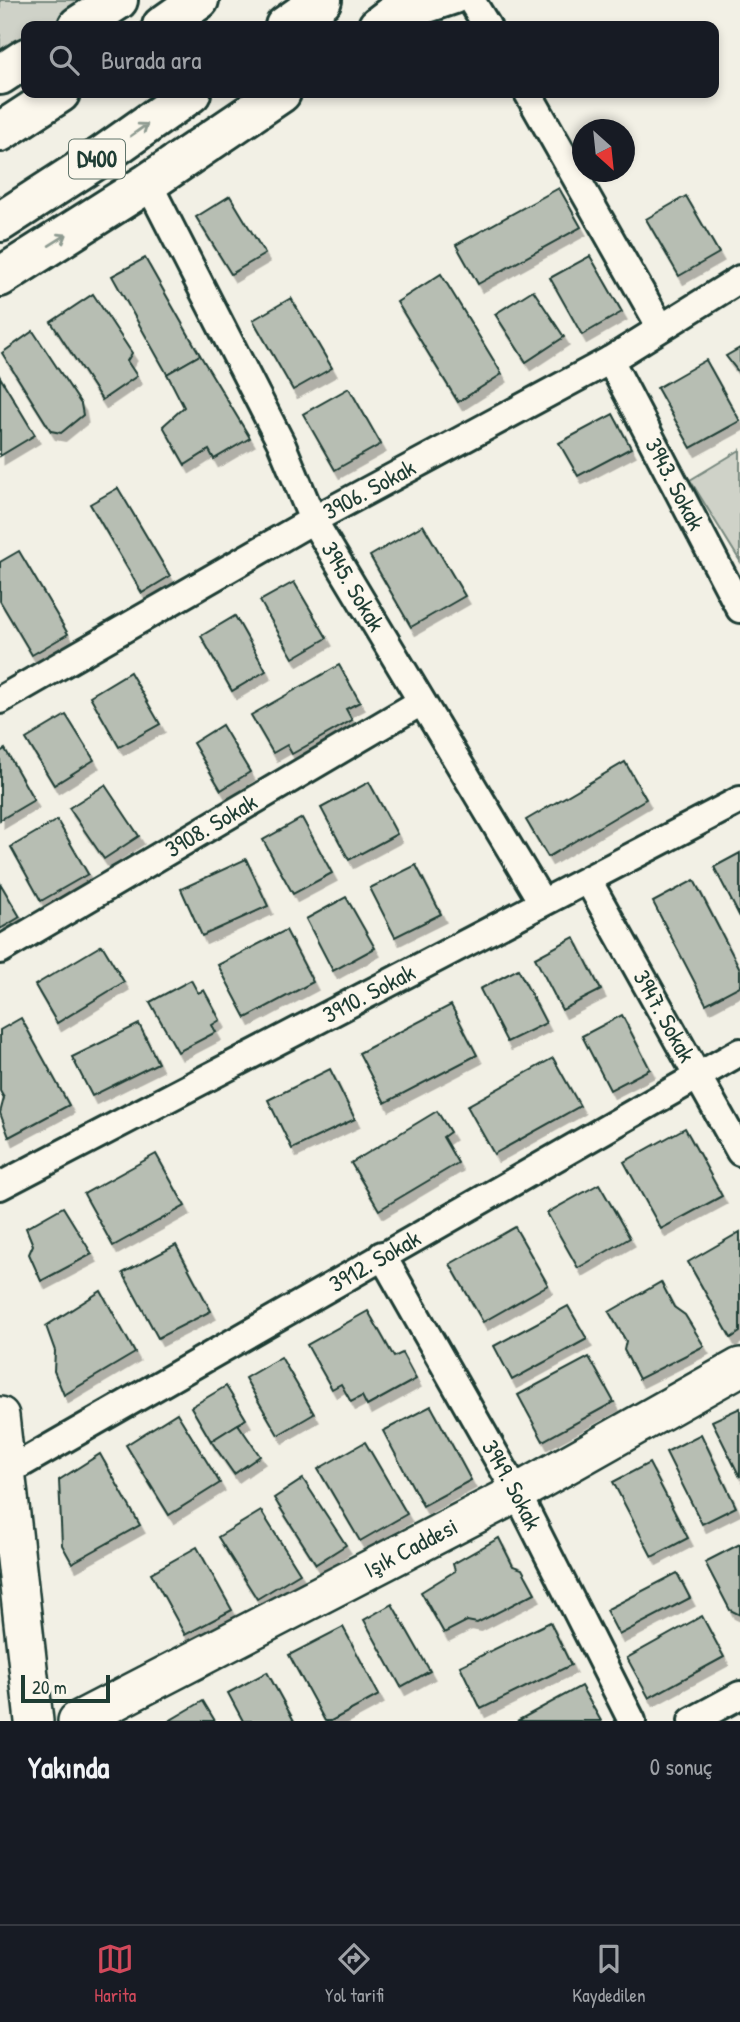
<!DOCTYPE html>
<html lang="tr">
<head>
<meta charset="utf-8">
<style>
  body { margin:0; font-family:"Patrick Hand",sans-serif; background:#20242c; color:#f1f3f6 }
  .compass { position:absolute; left:572px; top:119px; width:63px; height:63px; border-radius:50%; background:#171b24; box-shadow:0 4px 10px #0003; rotate:153deg }
  .scale { position:absolute; left:21px; bottom:18px; width:89px; box-sizing:border-box; padding-left:7px; border:4px solid #1f3d34; border-top:0; font-size:19px; line-height:24px; white-space:nowrap; color:#1f3d34; -webkit-text-stroke:5px #fbf7ec; paint-order:stroke }
  .list { margin:0; padding:0; list-style:none }
  h2 { display:flex; justify-content:space-between; align-items:center; height:91px; margin:0; padding:0 28px; font-size:30px }
  h2 small { font-size:23px; font-weight:400; color:#9ea1a6 }
  .icon { flex:none; width:38px; height:38px; fill:none; stroke:currentColor; stroke-width:2; stroke-linecap:round; stroke-linejoin:round }
  .map { position:relative; flex:none; width:740px; height:1721px; overflow:hidden }
  .search { position:absolute; background:#171b24; box-shadow:0 4px 10px #0003; left:21px; right:21px; top:21px; height:77px; display:flex; align-items:center; gap:18px; box-sizing:border-box; padding:0 24px; border-radius:14px; color:#9ea1a6; font-size:26px }
  .sheet { height:203px; background:#171b24 }
  nav { display:flex; justify-content:space-around; align-items:center; box-sizing:border-box; height:98px; border-top:2px solid #363941; background:#171b24; font-size:19px; color:#9ea1a6 }
  nav a { display:grid; justify-items:center; gap:4px }
  nav .on { color:#d1495b }
  .map>svg:first-child { display:block }
  .green { fill:#cfd2c8; stroke:#77887e; stroke-width:2 }
  .building { fill:#b7beb3; stroke:#1f3d34; stroke-width:2; filter:url(#shadow) }
  .lines { fill:none; stroke-linecap:round; stroke-linejoin:round }
  .street-casing { stroke:#1f3d34; stroke-width:32 }
  .secondary-casing { stroke:#1f3d34; stroke-width:42 }
  .highway-casing { stroke:#1f3d34; stroke-width:44 }
  .street { stroke:#fbf7ec; stroke-width:26 }
  .secondary { stroke:#fbf7ec; stroke-width:37 }
  .highway { stroke:#fbf7ec; stroke-width:38 }
  .oneway { stroke:#8d9a90 }
  .labels { text-anchor:middle; stroke-width:5; stroke-linejoin:round; paint-order:stroke }
  .shield { fill:#fbf7ec; stroke:#61756b; stroke-width:2 }
  .shield-label { font-size:23px; font-weight:bold; fill:#1f3d34 }
  .street-label { font-size:24px; fill:#1f3d34; stroke:#fbf7ec }
</style>
</head>
<body>
<div class="map">
<svg width="740" height="1721" viewBox="0 0 740 1721">
  <defs>
    <filter id="shadow"><feDropShadow dx="4.5" dy="8" stdDeviation="0" flood-color="#0004"/></filter>
  </defs>
  <rect width="100%" height="100%" fill="#f2f0e5"/>
  <filter id="ink" filterUnits="userSpaceOnUse"><feTurbulence type="fractalNoise" baseFrequency=".0143" numOctaves="2"/><feDisplacementMap in="SourceGraphic" scale="14" xChannelSelector="R" yChannelSelector="G"/><feConvolveMatrix kernelMatrix="1 2 1 2 8 2 1 2 1" color-interpolation-filters="sRGB"/></filter>
  <g filter="url(#ink)">
    <g class="green">
      <polygon points="0,0 98,0 54,26 26,26 26,43 0,59"/>
      <polygon points="740,450 740,561 690,480"/>
    </g>
    <g class="building">
      <polygon points="559,188 581,227 478,284 456,245"/>
      <polygon points="230,196 265,254 231,274 196,217"/>
      <polygon points="686,196 719,253 679,276 646,219"/>
      <polygon points="590,256 622,312 582,335 550,278"/>
      <polygon points="145,258 200,355 167,374 112,276"/>
      <polygon points="441,274 502,374 458,402 397,302"/>
      <polygon points="533,290 564,337 526,362 495,314"/>
      <polygon points="93,294 132,353 127,361 137,376 102,400 51,322"/>
      <polygon points="291,298 332,368 293,390 253,320"/>
      <polygon points="33,331 81,404 83,415 61,433 51,431 2,353"/>
      <polygon points="740,348 740,374 726,356"/>
      <polygon points="200,355 250,438 214,459 209,450 185,465 163,426 184,407 167,374"/>
      <polygon points="706,360 740,421 691,448 657,388"/>
      <polygon points="0,377 35,435 0,456"/>
      <polygon points="349,388 381,444 335,470 303,414"/>
      <polygon points="613,414 631,448 578,476 559,443"/>
      <polygon points="118,488 170,576 142,593 90,504"/>
      <polygon points="423,525 465,596 411,627 370,556"/>
      <polygon points="19,551 68,634 32,655 0,601 0,562"/>
      <polygon points="294,582 327,638 293,658 260,601"/>
      <polygon points="235,616 266,671 232,691 201,636"/>
      <polygon points="339,665 360,702 346,709 352,720 292,754 287,745 273,753 251,715"/>
      <polygon points="130,672 160,724 119,747 90,696"/>
      <polygon points="66,715 94,760 54,785 26,739"/>
      <polygon points="222,725 250,772 221,790 193,743"/>
      <polygon points="5,749 34,800 0,820 0,752"/>
      <polygon points="625,762 646,799 548,857 526,820"/>
      <polygon points="369,782 397,834 349,860 321,808"/>
      <polygon points="105,785 139,836 104,859 69,808"/>
      <polygon points="302,818 332,873 293,894 263,840"/>
      <polygon points="57,820 88,874 41,901 11,847"/>
      <polygon points="740,853 740,917 714,867"/>
      <polygon points="246,859 268,906 202,936 181,889"/>
      <polygon points="416,865 441,914 395,937 370,888"/>
      <polygon points="694,880 740,969 740,986 706,1004 653,902"/>
      <polygon points="0,883 20,917 0,929"/>
      <polygon points="346,897 375,948 333,971 306,919"/>
      <polygon points="286,930 313,982 246,1018 218,965"/>
      <polygon points="574,937 601,990 562,1010 535,958"/>
      <polygon points="102,945 124,982 57,1023 35,985"/>
      <polygon points="518,969 546,1023 507,1042 480,989"/>
      <polygon points="191,980 198,993 204,990 220,1020 212,1025 216,1032 178,1052 150,1002"/>
      <polygon points="451,1005 477,1055 385,1103 359,1053"/>
      <polygon points="622,1015 650,1069 610,1090 582,1036"/>
      <polygon points="21,1018 69,1105 9,1137 0,1113 4,1098 0,1091 0,1030"/>
      <polygon points="139,1024 158,1063 92,1096 72,1057"/>
      <polygon points="553,1058 580,1106 494,1154 467,1106"/>
      <polygon points="330,1069 355,1119 292,1149 268,1100"/>
      <polygon points="437,1111 450,1132 443,1137 458,1163 379,1210 351,1163"/>
      <polygon points="685,1128 722,1196 661,1229 624,1162"/>
      <polygon points="156,1154 185,1206 113,1246 84,1194"/>
      <polygon points="599,1184 630,1238 578,1268 547,1213"/>
      <polygon points="63,1207 92,1254 41,1281 29,1254 33,1245 26,1228"/>
      <polygon points="515,1227 548,1285 483,1322 450,1264"/>
      <polygon points="740,1232 740,1332 731,1338 688,1262"/>
      <polygon points="176,1245 211,1311 158,1338 123,1273"/>
      <polygon points="661,1282 674,1307 685,1315 704,1346 639,1379 624,1350 626,1341 609,1312"/>
      <polygon points="101,1291 135,1353 64,1395 54,1371 55,1351 46,1326"/>
      <polygon points="568,1306 587,1339 512,1380 494,1346"/>
      <polygon points="368,1311 394,1357 402,1353 416,1379 367,1406 362,1396 351,1402 341,1384 332,1389 307,1345"/>
      <polygon points="281,1357 314,1414 278,1435 245,1378"/>
      <polygon points="589,1357 614,1402 543,1441 518,1395"/>
      <polygon points="226,1386 246,1419 211,1441 191,1407"/>
      <polygon points="431,1406 471,1480 423,1506 383,1431"/>
      <polygon points="740,1408 740,1477 712,1421"/>
      <polygon points="177,1413 220,1483 169,1515 126,1445"/>
      <polygon points="238,1424 260,1456 234,1474 211,1441"/>
      <polygon points="701,1434 736,1507 702,1524 666,1452"/>
      <polygon points="365,1442 407,1514 360,1541 318,1469"/>
      <polygon points="100,1454 140,1525 72,1563 62,1545 59,1480"/>
      <polygon points="649,1463 688,1538 652,1557 613,1482"/>
      <polygon points="303,1479 346,1545 316,1564 274,1498"/>
      <polygon points="261,1511 300,1573 257,1599 218,1537"/>
      <polygon points="499,1538 513,1566 522,1569 535,1593 477,1623 467,1621 444,1633 421,1592 455,1571 453,1564"/>
      <polygon points="740,1544 740,1615 730,1610 705,1562"/>
      <polygon points="197,1547 232,1610 185,1635 151,1573"/>
      <polygon points="677,1573 690,1598 619,1635 606,1610"/>
      <polygon points="392,1604 430,1671 401,1687 364,1620"/>
      <polygon points="702,1616 724,1657 649,1698 627,1658"/>
      <polygon points="550,1622 571,1665 481,1709 460,1666"/>
      <polygon points="343,1627 379,1695 331,1721 325,1721 289,1655"/>
      <polygon points="267,1672 294,1721 243,1721 228,1693"/>
      <polygon points="581,1686 601,1721 517,1721"/>
      <polygon points="203,1701 215,1721 169,1721"/>
    </g>
    <g class="lines">
      <g class="street-casing">
        <g id="street">
          <polyline points="471,0 487,26"/>
          <polyline points="395,20 455,0"/>
          <polyline points="528,93 660,326"/>
          <path id="s1" d="M148 183 281 443 313 520 542 902"/>
          <path id="s2" d="M610 360 740 609"/>
          <path id="s3" d="M0 700 313 520 610 360 740 279"/>
          <path id="s4" d="M588 880 740 1152"/>
          <path id="s5" d="M0 950 421 702"/>
          <path id="s6" d="M0 1186 740 800"/>
          <path id="s7" d="M382 1255 517 1493 632 1721"/>
          <path id="s8" d="M0 1476 740 1052"/>
          <polyline points="692,1721 740,1695"/>
        </g>
      </g>
      <g class="secondary-casing">
        <g id="secondary">
          <polyline points="0,1416 34,1721"/>
          <path id="s9" d="M77 1721 517 1493 740 1367"/>
        </g>
      </g>
      <g class="highway-casing">
        <g id="highway">
          <polyline points="78,26 118,0"/>
          <polyline points="162,26 199,0"/>
          <polyline points="285,26 322,0"/>
          <polyline points="378,26 412,0"/>
          <polyline points="0,75 26,58"/>
          <polyline points="0,132 60,93"/>
          <polyline points="0,222 102,156 191,93"/>
          <polyline points="0,277 148,183 281,93"/>
        </g>
      </g>
      <use href="#street" class="street"/>
      <use href="#secondary" class="secondary"/>
      <use href="#highway" class="highway"/>
    </g>
    <defs><path id="oneway-shaft" d="M-6 0H5M1.5-3L5.5 0L1.5 3" fill="none" stroke-width="1.6" stroke-linecap="round" stroke-linejoin="round" transform="scale(1.75)"/></defs>
    <g class="oneway">
      <use href="#oneway-shaft" transform="translate(139 130) rotate(-35)"/>
      <use href="#oneway-shaft" transform="translate(58 240) rotate(-32)"/>
    </g>
  </g>
  <g class="labels">
    <rect class="shield" x="69" y="139.5" width="56" height="39" rx="5"/>
    <g class="shield-label">
      <text x="97" y="167">D400</text>
    </g>
    <g class="street-label">
      <text dy="8" stroke="none"><textPath href="#s2" startOffset="140">3943. Sokak</textPath></text>
      <text dy="8" stroke="none"><textPath href="#s3" startOffset="425">3906. Sokak</textPath></text>
      <text dy="8" stroke="none"><textPath href="#s1" startOffset="453">3945. Sokak</textPath></text>
      <text dy="8" stroke="none"><textPath href="#s5" startOffset="245">3908. Sokak</textPath></text>
      <text dy="8" stroke="none"><textPath href="#s6" startOffset="416">3910. Sokak</textPath></text>
      <text dy="8" stroke="none"><textPath href="#s4" startOffset="156">3947. Sokak</textPath></text>
      <text dy="8" stroke="none"><textPath href="#s8" startOffset="432">3912. Sokak</textPath></text>
      <text dy="8" stroke="none"><textPath href="#s7" startOffset="264">3949. Sokak</textPath></text>
      <text dy="8" stroke="none"><textPath href="#s9" startOffset="376">Işık Caddesi</textPath></text>
    </g>
  </g>
</svg>
<svg class="compass" viewBox="-18 -18 36 36"><path d="M0-13l5 13h-10z" fill="#e53935"/><path d="M0 13l5-13h-10z" fill="#9ea1a6"/></svg>
<div class="scale">20 m</div>
<div class="search"><svg class="icon" aria-label="search" viewBox="0 0 24 24"><circle cx="10" cy="10" r="6"/><path d="M15 15l6 6"/></svg>Burada ara</div>
</div>
<section class="sheet">
<h2>Yakında<small>0 sonuç</small></h2>
<ul class="list">
</ul>
</section>
<nav>
<a class="on"><svg class="icon" aria-label="map" viewBox="0 0 24 24"><path d="M3 6l6-2 6 2 6-2v14l-6 2-6-2-6 2zM9 4v14M15 6v14"/></svg>Harita</a>
<a><svg class="icon" aria-label="directions" viewBox="0 0 24 24"><path d="M12 3l9 9-9 9-9-9zM9 14v-3h6M13 9l2 2-2 2"/></svg>Yol tarifi</a>
<a><svg class="icon" aria-label="saved" viewBox="0 0 24 24"><path d="M7 4h10v16l-5-4-5 4z"/></svg>Kaydedilen</a>
</nav>
</body>
</html>
